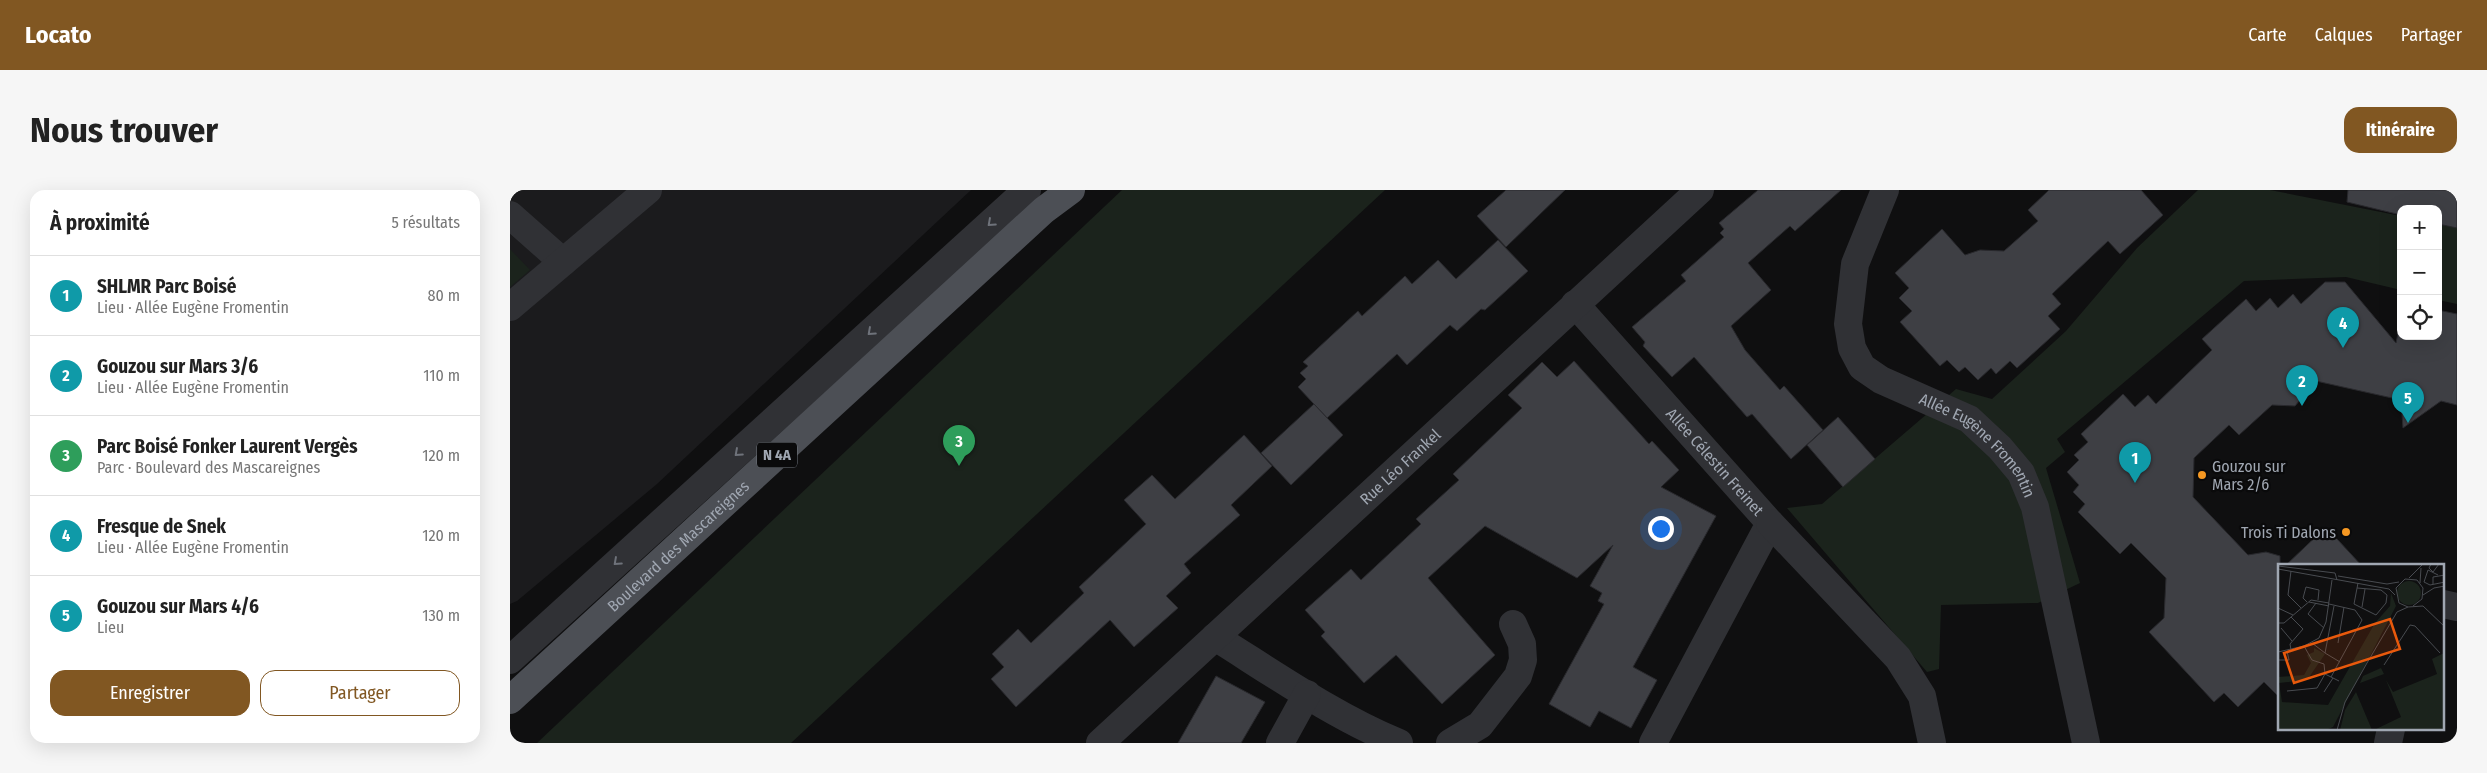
<!DOCTYPE html>
<html lang="fr">
<head>
<meta charset="utf-8">
<style>
  body { margin:0; font-family:"Fira Sans Condensed",sans-serif; background:#f6f6f6; color:#222 }
  .controls { position:absolute; right:15px; top:15px; display:grid; overflow:hidden; border-radius:10px; box-shadow:0 5px 20px #0002 }
  .controls button { width:45px; height:45px; display:grid; place-items:center; padding:0; border:0; border-bottom:1px solid #e0e0e0; background:#fff; color:#222; font:25px sans-serif }
  .you { position:absolute; left:1150px; top:338px; width:18px; height:18px; margin:-12px; border:4px solid #fff; border-radius:50%; background:#1a73e8; box-shadow:0 0 0 8px #1a73e833 }
  .badge { display:grid; place-items:center; width:32px; height:32px; border-radius:50%; background:#815722; color:#fff; font-size:16px; font-weight:700 }
  .pin { position:absolute; translate:-50% -41px; filter:drop-shadow(0 1px 2px #0008) }
  .pin::after { content:''; position:absolute; top:26px; width:18px; height:15px; background:inherit; clip-path:polygon(0 0,100% 0,50% 100%) }
  .list { margin:0; padding:0; list-style:none }
  h2 { display:flex; justify-content:space-between; align-items:center; height:65px; margin:0; padding:0 20px; font-size:21px }
  h2 small { font-size:16px; font-weight:400; color:#767676 }
  .list li { display:grid; grid-template-columns:32px 1fr auto; gap:15px; align-items:center; box-sizing:border-box; height:80px; padding:0 20px; border-top:1px solid #e0e0e0 }
  .list b { display:block; font-size:19px; white-space:nowrap }
  .list p { margin:0; font-size:16px; white-space:nowrap; color:#767676 }
  .list em { font-size:16px; font-style:normal; color:#767676 }
  .actions { display:flex; gap:10px; padding:15px 20px }
  .actions a { flex:1; padding:11px 0; border:1px solid #815722; border-radius:15px; text-align:center; font-size:18px; color:#815722 }
  .actions .main { background:#815722; color:#fff }
  .icon { flex:none; width:28px; height:28px; fill:none; stroke:currentColor; stroke-width:2; stroke-linecap:round; stroke-linejoin:round }
  .map { position:relative; flex:none; width:1947px; height:553px; overflow:hidden; border-radius:15px }
  header { display:flex; align-items:center; gap:30px; box-sizing:border-box; height:70px; padding:0 25px; background:#815722; color:#fff }
  header strong { font-size:24px }
  nav { display:flex; gap:28px; margin-inline-start:auto; font-size:18px }
  .intro { display:flex; align-items:center; justify-content:space-between; box-sizing:border-box; height:120px; padding:0 30px }
  h1 { margin:0; font-size:35px }
  .button { padding:12px 22px; border-radius:15px; background:#815722; color:#fff; font-size:18px; font-weight:700 }
  main { display:flex; gap:30px; padding:0 30px }
  aside { flex:1; background:#fff; border-radius:15px; box-shadow:0 5px 20px #0002 }
  .map>svg:first-child { display:block }
  .built { fill:#1b1b1d }
  .green { fill:#1b231c }
  .building { fill:#3e3f44; stroke:#29292d }
  .lines { fill:none; stroke-linecap:round; stroke-linejoin:round }
  .minor { stroke:#303135; stroke-width:28 }
  .major { stroke:#4c4f55; stroke-width:28 }
  .oneway { stroke:#6e727a }
  .poi-dot { fill:#f69822; stroke:#0a0a0b; stroke-width:2 }
  .labels { text-anchor:middle; stroke-width:4.5; stroke-linejoin:round; paint-order:stroke }
  .shield { fill:#0a0a0b; stroke:#737880; stroke-width:1 }
  .shield-label { font-size:15px; font-weight:bold; fill:#a0a7b2 }
  .street-label { font-size:16px; fill:#a0a7b2; stroke:#0a0a0b }
  .poi-label { font-size:16px; fill:#a0a7b2; stroke:#0a0a0b; text-anchor:start }
  .inset-road { fill:none; stroke:#494c51; stroke-width:1 }
  .view { fill:#e8590c; fill-opacity:0.15; stroke:#e8590c; stroke-width:2.5 }
  .inset-edge { fill:none; stroke:#a0a7b2; stroke-width:2.5 }
</style>
</head>
<body>
<header>
<strong>Locato</strong>
<nav><a>Carte</a><a>Calques</a><a>Partager</a></nav>
</header>
<div class="intro"><h1>Nous trouver</h1><a class="button">Itinéraire</a></div>
<main>
<aside>
<h2>À proximité<small>5 résultats</small></h2>
<ul class="list">
<li><span class="badge" style="background:#0f9aa8">1</span><div><b>SHLMR Parc Boisé</b><p>Lieu · Allée Eugène Fromentin</p></div><em>80 m</em></li>
<li><span class="badge" style="background:#0f9aa8">2</span><div><b>Gouzou sur Mars 3/6</b><p>Lieu · Allée Eugène Fromentin</p></div><em>110 m</em></li>
<li><span class="badge" style="background:#2e9e5b">3</span><div><b>Parc Boisé Fonker Laurent Vergès</b><p>Parc · Boulevard des Mascareignes</p></div><em>120 m</em></li>
<li><span class="badge" style="background:#0f9aa8">4</span><div><b>Fresque de Snek</b><p>Lieu · Allée Eugène Fromentin</p></div><em>120 m</em></li>
<li><span class="badge" style="background:#0f9aa8">5</span><div><b>Gouzou sur Mars 4/6</b><p>Lieu</p></div><em>130 m</em></li>
</ul>
<div class="actions"><a class="main">Enregistrer</a><a>Partager</a></div>
</aside>
<div class="map">
<svg width="1947" height="553" viewBox="0 0 1947 553">
  <rect width="100%" height="100%" fill="#0f0f10"/>
  <polygon class="built" points="0,0 461,0 147,294 7,411 0,414"/>
  <g class="green">
    <polygon points="612,0 875,0 281,553 27,553"/>
    <polygon points="1688,0 1760,0 1891,26 1891,100 1836,87 1734,91 1547,249 1555,262 1536,278 1570,393 1528,413 1431,415 1429,479 1417,482 1277,318 1312,314 1446,199 1482,209 1556,141 1627,58"/>
    <polygon points="1928,34 1947,38 1947,114 1928,110"/>
    <polygon points="0,59 20,80 0,97"/>
  </g>
  <g class="building">
    <polygon points="996,0 1055,0 996,57 967,26"/>
    <polygon points="1248,0 1331,0 1285,41 1280,36 1238,73 1261,100 1221,136 1235,160 1270,200 1274,196 1313,240 1281,269 1242,224 1237,227 1184,167 1162,187 1133,156 1135,152 1122,137 1176,91 1171,85 1214,47 1210,43 1214,39 1209,33"/>
    <polygon points="1539,0 1631,0 1653,25 1610,64 1598,51 1542,104 1551,114 1538,126 1550,139 1507,178 1500,171 1486,184 1481,178 1468,190 1455,177 1449,182 1437,170 1430,176 1390,132 1402,121 1389,108 1399,98 1385,83 1432,39 1455,65 1470,60 1494,61 1528,31 1518,20"/>
    <polygon points="1838,0 1947,0 1947,38 1928,34 1928,19 1891,19 1891,25 1837,12"/>
    <polygon points="988,50 1018,81 975,120 971,119 947,141 940,135 897,175 887,164 817,228 788,197 796,189 790,183 798,176 793,172 848,121 852,126 895,86 902,94 928,70 946,89"/>
    <polygon points="1815,92 1835,92 1886,153 1891,129 1891,146 1928,146 1928,120 1947,124 1947,215 1931,211 1893,238 1891,210 1806,191 1785,216 1762,215 1729,245 1719,235 1684,268 1683,307 1738,365 1756,362 1770,366 1770,508 1754,492 1728,517 1714,503 1704,512 1639,442 1654,428 1656,388 1621,353 1610,364 1568,322 1575,314 1563,302 1569,295 1557,282 1569,270 1564,265 1578,252 1571,244 1613,204 1625,217 1638,205 1646,214 1702,160 1692,149 1736,109 1746,121 1760,108 1768,118 1783,104 1791,114"/>
    <polygon points="1064,171 1139,254 1142,251 1169,280 1151,297 1206,326 1123,477 1147,490 1121,538 1089,521 1080,537 1039,514 1094,414 1088,411 1092,403 1080,396 1103,355 1067,388 975,336 918,388 985,465 932,514 886,465 854,493 811,446 815,442 795,420 841,379 851,390 911,334 906,329 949,290 943,284 1012,218 998,205 1032,172 1047,187"/>
    <polygon points="804,214 833,245 781,295 751,263"/>
    <polygon points="1328,227 1365,269 1333,297 1297,255"/>
    <polygon points="734,245 762,276 721,315 730,325 674,374 681,383 656,406 668,418 624,457 600,430 506,517 481,489 494,477 482,464 508,439 521,453 574,403 569,397 636,334 614,310 642,285 665,309"/>
    <polygon points="1816,337 1852,376 1775,376"/>
    <polygon points="706,486 755,512 731,553 668,553"/>
  </g>
  <g class="lines">
    <g class="minor">
      <path id="s1" d="M1375 0 1345 74 1338 134 1342 158 1352 177 1371 190 1459 229 1490 258 1511 283 1525 317 1576 553"/>
      <polyline points="0,25 53,72"/>
      <path id="s2" d="M1065 114 1260 333 1143 553"/>
      <polyline points="0,117 138,0"/>
      <polyline points="1260,333 1388,468 1412,506 1422,553"/>
      <polyline points="1933,414 1947,417"/>
      <path d="M705 447C764 484 824 526 889 553"/>
      <polyline points="0,470 517,0"/>
      <path id="s3" d="M590 553 1190 0"/>
      <polyline points="770,553 797,504"/>
      <polyline points="940,553 970,535 1008,486 1013,470 1012,454 1003,434"/>
      <polyline points="1878,553 1881,539"/>
    </g>
    <path class="major" id="s4" d="M0 510 534 20 561 0"/>
  </g>
  <defs><path id="oneway-chevron" d="M-2-3.5L2.5 0L-2 3.5" fill="none" stroke-width="1.6" stroke-linecap="round" stroke-linejoin="round" transform="scale(1.25)"/></defs>
  <g class="oneway">
    <use href="#oneway-chevron" transform="translate(481 33) rotate(138)"/>
    <use href="#oneway-chevron" transform="translate(361 142) rotate(138)"/>
    <use href="#oneway-chevron" transform="translate(228 263) rotate(138)"/>
    <use href="#oneway-chevron" transform="translate(107 372) rotate(138)"/>
  </g>
  <g class="poi-dot">
    <circle cx="1692" cy="285" r="5"/>
    <circle cx="1836" cy="342" r="5"/>
  </g>
  <g class="labels">
    <rect class="shield" x="247" y="252.5" width="40" height="25" rx="4"/>
    <g class="shield-label">
      <text x="267" y="270">N 4A</text>
    </g>
    <g class="street-label">
      <text dy="6" stroke="none"><textPath href="#s1" startOffset="329">Allée Eugène Fromentin</textPath></text>
      <text dy="6" stroke="none"><textPath href="#s2" startOffset="211">Allée Célestin Freinet</textPath></text>
      <text dy="6" stroke="none"><textPath href="#s3" startOffset="408">Rue Léo Frankel</textPath></text>
      <text dy="6" stroke="none"><textPath href="#s4" startOffset="228">Boulevard des Mascareignes</textPath></text>
    </g>
    <g class="poi-label">
      <text x="1702" y="282">Gouzou sur<tspan x="1702" dy="18">Mars 2/6</tspan></text>
      <text x="1826" y="348" text-anchor="end">Trois Ti Dalons</text>
    </g>
  </g>
  <g transform="translate(1768 374)">
    <rect width="166" height="166" fill="#0f0f10"/>
    <path d="M119 29a12 12 0 1 1 24 0a12 12 0 1 1-24 0ZM113 29 118 42 55 163 48 166H0V113L26 111 33 99 29 91 36 88V84L47 90 29 116 1 119 4 138 50 141 97 59 112 42ZM166 89V166H96L123 153 108 116 115 128 159 110 154 95ZM103 104 106 110 82 119 85 112ZM78 128 94 166H62L67 146Z" fill="#1b231c"/>
    <path class="inset-road" d="M153 0 151 4 155 8 161 0M0 2 57 9 59 16M0 5 111 25 117 31M13 7 10 31 23 44M160 11 150 6 146 18 152 21 167 18M60 12 109 20 121 18M131 14 145 0M142 19 143 4M155 20V13L167 11M79 24 103 26 109 31 108 39 98 51 76 40 80 19M145 31 156 24 167 22M29 38 25 34 28 23 41 26 40 36M31 38 51 42M38 39 30 50 46 64M51 40 77 46 84 56 53 113M56 42 47 89 62 98M135 42 144 35 145 24 139 16 127 15 118 24 121 39 130 43 145 42 167 63M84 43 87 25M0 44 15 51M0 59H6L33 36 51 39M3 64 14 77M34 79 47 89M60 79 66 43M13 86 12 80 25 65 13 53M0 88 26 82 41 74 48 58 54 16M0 96H11L9 87M106 101 132 61 137 62 162 89M47 110 61 117M9 127 39 124 47 110 46 100 34 96 26 82M46 128 55 114M59 166 67 138 89 99 119 48 130 43"/>
    <path class="view" d="M112 55 122 85 16 119 6 89Z"/>
    <rect width="166" height="166" class="inset-edge"/>
  </g>
</svg>
<div class="controls">
<button>+</button>
<button>−</button>
<button><svg class="icon" aria-label="locate" viewBox="0 0 24 24"><circle cx="12" cy="12" r="6"/><path d="M12 2v4M12 18v4M2 12h4M18 12h4"/></svg></button>
</div>
<div class="you"></div>
<div class="pin badge" style="left:1625px;top:293px;background:#0f9aa8">1</div>
<div class="pin badge" style="left:1792px;top:216px;background:#0f9aa8">2</div>
<div class="pin badge" style="left:449px;top:276px;background:#2e9e5b">3</div>
<div class="pin badge" style="left:1833px;top:158px;background:#0f9aa8">4</div>
<div class="pin badge" style="left:1898px;top:233px;background:#0f9aa8">5</div>
</div>
</main>
</body>
</html>
